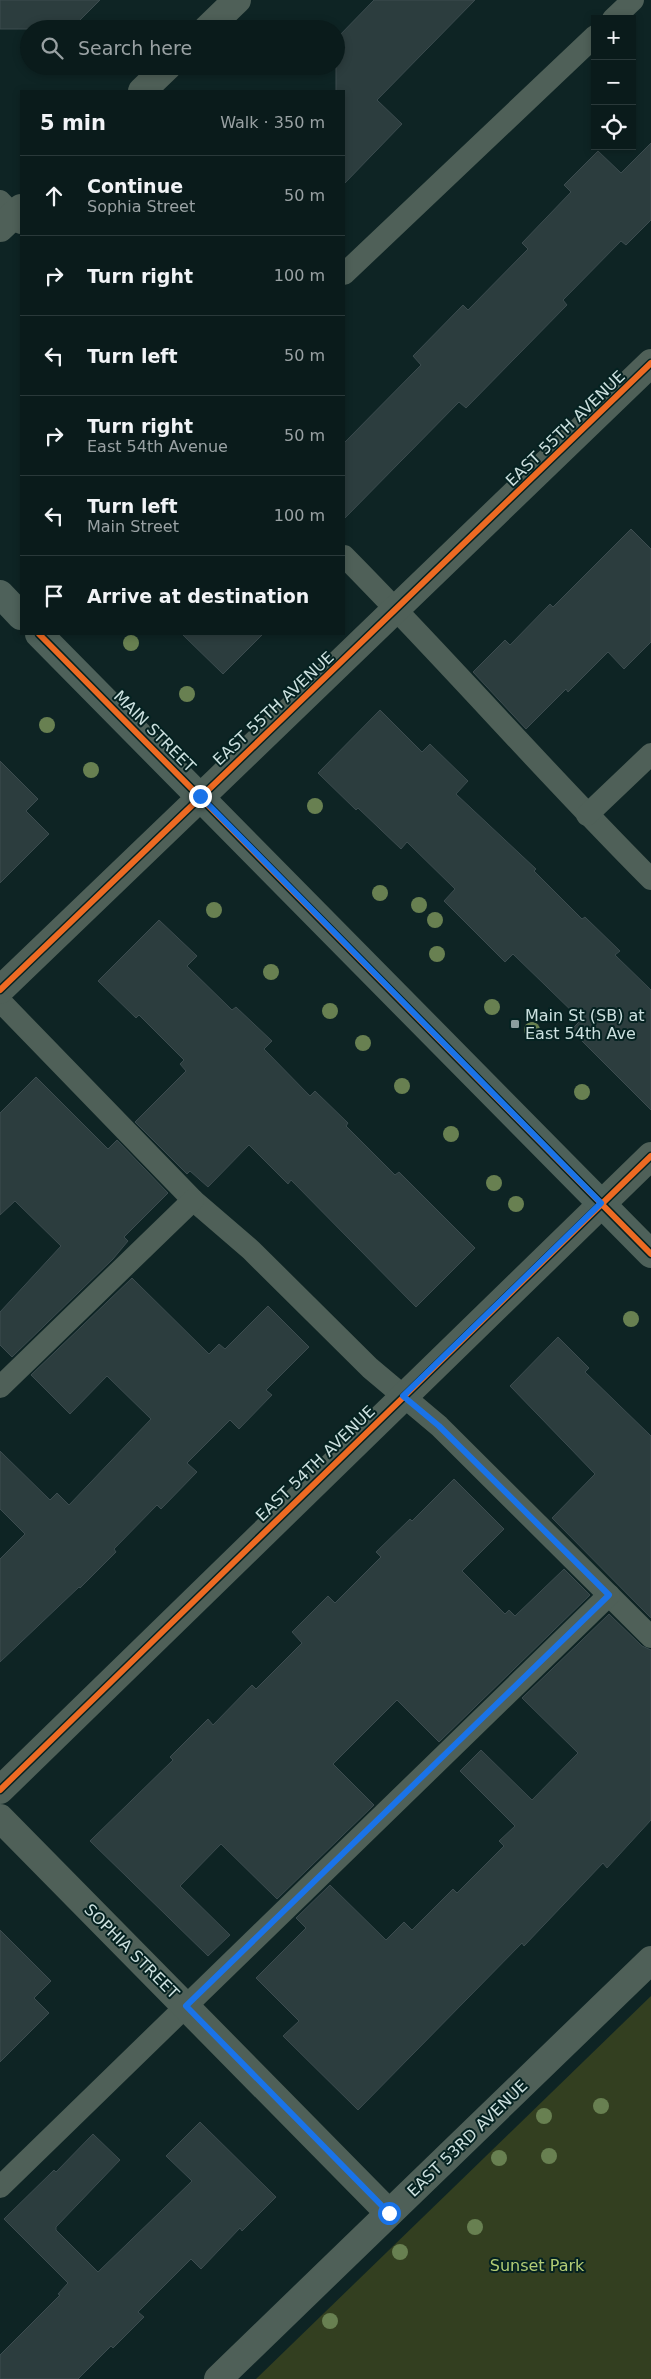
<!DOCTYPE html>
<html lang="en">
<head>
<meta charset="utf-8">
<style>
  body { margin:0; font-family:"DejaVu Sans",sans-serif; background:#132424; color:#f1f3f6 }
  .controls { position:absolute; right:15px; top:15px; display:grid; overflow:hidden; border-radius:0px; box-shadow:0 2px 8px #0003 }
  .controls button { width:45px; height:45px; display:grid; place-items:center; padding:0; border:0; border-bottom:1px solid #2a393a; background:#0a1b1b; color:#f1f3f6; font:25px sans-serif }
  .stop { position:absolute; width:15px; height:15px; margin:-11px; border:4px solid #1a73e8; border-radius:50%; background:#fff }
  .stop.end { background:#1a73e8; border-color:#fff; box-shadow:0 1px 5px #0008 }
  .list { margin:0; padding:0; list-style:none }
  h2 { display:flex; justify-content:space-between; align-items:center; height:65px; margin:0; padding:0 20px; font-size:21px }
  h2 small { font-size:16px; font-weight:400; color:#99a1a3 }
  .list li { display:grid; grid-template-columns:32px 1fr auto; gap:15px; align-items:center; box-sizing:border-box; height:80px; padding:0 20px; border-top:1px solid #2a393a }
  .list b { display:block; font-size:19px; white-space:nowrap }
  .list p { margin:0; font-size:16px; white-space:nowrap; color:#99a1a3 }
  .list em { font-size:16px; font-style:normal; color:#99a1a3 }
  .icon { flex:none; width:28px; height:28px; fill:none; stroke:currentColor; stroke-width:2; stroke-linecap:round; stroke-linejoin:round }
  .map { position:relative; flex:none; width:651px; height:2379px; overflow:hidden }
  .search { position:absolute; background:#0a1b1b; box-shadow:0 2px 8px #0003; left:20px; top:20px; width:325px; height:55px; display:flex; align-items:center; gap:12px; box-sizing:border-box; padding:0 18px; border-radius:28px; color:#99a1a3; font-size:19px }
  .panel { position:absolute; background:#0a1b1b; box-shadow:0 2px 8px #0003; left:20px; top:90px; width:325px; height:545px; border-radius:0px }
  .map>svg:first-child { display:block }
  .green { fill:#333f20 }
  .building { fill:#2c3d3e; stroke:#3c4c4f }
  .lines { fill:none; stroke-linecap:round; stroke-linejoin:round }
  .lane { stroke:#4f6058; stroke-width:22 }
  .street { stroke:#4f6058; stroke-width:28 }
  .secondary { stroke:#4e615a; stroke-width:28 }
  .cycleway-casing { stroke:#052221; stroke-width:9 }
  .cycleway { stroke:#ed6a23; stroke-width:6 }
  .tree { fill:#688051 }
  .route { stroke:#1a73e8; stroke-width:6 }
  .poi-dot { fill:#8a9e9e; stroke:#052221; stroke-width:2 }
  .labels { text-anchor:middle; stroke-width:4; stroke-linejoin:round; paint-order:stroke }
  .street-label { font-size:16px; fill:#cce0df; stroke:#052221 }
  .poi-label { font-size:16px; fill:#cce0df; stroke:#052221; text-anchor:start }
  .park-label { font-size:16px; fill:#b2cc75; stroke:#052221 }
</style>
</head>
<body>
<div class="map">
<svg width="651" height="2379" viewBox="0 0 651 2379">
  <rect width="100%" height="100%" fill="#0e2424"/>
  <polygon class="green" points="651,1996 651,2379 256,2379"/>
  <g class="building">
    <polygon points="0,0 100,0 71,29 0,29"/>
    <polygon points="374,0 475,0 377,100 402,124 344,184 344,91 336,91 336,39"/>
    <polygon points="651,143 651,220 626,245 621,241 563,300 567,305 466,408 459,402 344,519 344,443 421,365 413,356 463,305 468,310 528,249 522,243 571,192 564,185 598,151 621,173"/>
    <polygon points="631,529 651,549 651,642 624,669 608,652 568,692 566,689 526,729 473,672 505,640 510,645 550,604 553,607"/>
    <polygon points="182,634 263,634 223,674"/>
    <polygon points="380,710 422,752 430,744 468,781 456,794 536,869 534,871 582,919 585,917 620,951 615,955 651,990 651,1110 571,1030 581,1020 513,954 505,962 444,901 455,889 407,842 401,849 358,808 356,810 318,773"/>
    <polygon points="0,761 38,799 26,811 49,834 0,883"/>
    <polygon points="159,920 197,956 187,966 232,1010 236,1007 272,1041 264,1049 310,1096 315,1091 348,1123 346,1126 395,1175 399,1172 475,1248 416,1307 291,1180 288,1184 249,1145 208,1187 190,1171 187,1174 135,1122 186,1071 180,1064 184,1060 139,1015 136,1018 98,981"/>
    <polygon points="36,1077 108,1149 117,1140 168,1193 124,1237 128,1241 113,1259 12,1357 0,1345 0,1312 61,1246 15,1201 0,1215 0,1113"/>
    <polygon points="132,1278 209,1354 219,1344 225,1349 268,1306 309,1347 266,1390 272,1395 239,1429 230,1420 187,1463 197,1472 161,1509 157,1505 114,1549 116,1552 80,1588 79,1587 0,1662 0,1559 25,1534 0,1509 0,1451 50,1500 57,1493 69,1505 151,1419 107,1376 70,1414 31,1375"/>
    <polygon points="558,1337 589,1368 585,1372 651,1436 651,1618 552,1518 595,1474 510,1386"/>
    <polygon points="454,1479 504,1529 462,1571 505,1614 509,1610 515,1616 564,1569 590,1595 439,1742 397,1700 333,1764 374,1805 277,1899 221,1844 180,1886 230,1935 208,1956 90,1841 173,1760 170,1757 208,1719 213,1725 252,1685 256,1689 302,1643 292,1632 328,1596 335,1603 381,1557 376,1552 410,1519 412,1521"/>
    <polygon points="609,1614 642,1646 651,1650 651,1820 607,1868 603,1863 524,1946 522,1943 358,2110 283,2036 299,2021 256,1978 306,1928 296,1918 330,1885 386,1940 404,1922 412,1930 453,1889 457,1893 504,1846 499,1841 515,1826 460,1771 481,1750 532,1800 578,1753 522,1698"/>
    <polygon points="0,1930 51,1981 34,1998 49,2013 0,2062"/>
    <polygon points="200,2122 276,2197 242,2231 240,2228 201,2269 191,2259 138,2312 144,2317 113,2348 111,2346 78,2379 0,2379 0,2355 60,2295 58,2294 68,2283 4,2219 54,2170 56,2172 93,2134 120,2160 56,2227 56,2230 98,2272 192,2181 166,2156"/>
  </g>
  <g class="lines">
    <g class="lane">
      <polyline points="613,19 633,0"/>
      <polyline points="0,201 21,223"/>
      <polyline points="344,274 595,36"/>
      <path d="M344 556C449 662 546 774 651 879"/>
      <polyline points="587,815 651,754"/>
      <polyline points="0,1001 193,1200 251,1250 370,1368 439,1426 651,1637"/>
      <polyline points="0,1387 193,1200"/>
      <polyline points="0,2187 609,1595"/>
    </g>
    <g class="street">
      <polyline points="207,29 237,0"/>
      <polyline points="142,91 168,66"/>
      <polyline points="0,228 21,208"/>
      <path d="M0 990C217 781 435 573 651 363"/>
      <polyline points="0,1790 651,1156"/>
      <polyline points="0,1818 389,2213"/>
      <polyline points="218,2379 651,1960"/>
    </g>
    <g class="secondary">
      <polyline points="0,594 21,616"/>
      <polyline points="39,634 651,1254"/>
    </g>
    <g class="cycleway-casing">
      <g id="cycleway">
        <polyline points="39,634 651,1254"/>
        <path d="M0 990C217 781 435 573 651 363"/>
        <polyline points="0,1790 651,1156"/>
      </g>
    </g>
    <use href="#cycleway" class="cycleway"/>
  </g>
  <g class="tree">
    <circle cx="131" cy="643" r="8"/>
    <circle cx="187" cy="694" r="8"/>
    <circle cx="47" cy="725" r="8"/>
    <circle cx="91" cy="770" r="8"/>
    <circle cx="315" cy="806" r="8"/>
    <circle cx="380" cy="893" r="8"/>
    <circle cx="419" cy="905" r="8"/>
    <circle cx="214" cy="910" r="8"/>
    <circle cx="435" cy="920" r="8"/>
    <circle cx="437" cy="954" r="8"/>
    <circle cx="271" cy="972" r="8"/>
    <circle cx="492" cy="1007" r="8"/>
    <circle cx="330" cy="1011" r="8"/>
    <circle cx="532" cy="1030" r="8"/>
    <circle cx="363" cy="1043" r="8"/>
    <circle cx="402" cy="1086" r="8"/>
    <circle cx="582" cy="1092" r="8"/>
    <circle cx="451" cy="1134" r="8"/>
    <circle cx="494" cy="1183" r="8"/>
    <circle cx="516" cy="1204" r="8"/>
    <circle cx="631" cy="1319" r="8"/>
    <circle cx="601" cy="2106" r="8"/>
    <circle cx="544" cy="2116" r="8"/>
    <circle cx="549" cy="2156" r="8"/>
    <circle cx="499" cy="2158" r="8"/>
    <circle cx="475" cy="2227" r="8"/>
    <circle cx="400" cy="2252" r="8"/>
    <circle cx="330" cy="2321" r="8"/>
  </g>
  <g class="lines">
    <polyline class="route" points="200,796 601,1203 403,1396 439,1426 609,1595 186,2006 389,2213"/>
  </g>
  <rect class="poi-dot" x="510" y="1019" width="10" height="10" rx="2.5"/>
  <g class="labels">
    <g class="street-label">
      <text transform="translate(565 428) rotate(-44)" y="6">EAST 55TH AVENUE</text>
      <text transform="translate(273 708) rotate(-43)" y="6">EAST 55TH AVENUE</text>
      <text transform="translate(155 731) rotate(45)" y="6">MAIN STREET</text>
      <text transform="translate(315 1463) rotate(-44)" y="6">EAST 54TH AVENUE</text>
      <text transform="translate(132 1951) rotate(45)" y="6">SOPHIA STREET</text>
      <text transform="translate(467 2138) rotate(-44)" y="6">EAST 53RD AVENUE</text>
    </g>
    <g class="poi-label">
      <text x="525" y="1021">Main St (SB) at<tspan x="525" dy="18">East 54th Ave</tspan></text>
    </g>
    <g class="park-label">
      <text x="537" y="2271">Sunset Park</text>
    </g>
  </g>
</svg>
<div class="controls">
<button>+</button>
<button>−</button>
<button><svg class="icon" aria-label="locate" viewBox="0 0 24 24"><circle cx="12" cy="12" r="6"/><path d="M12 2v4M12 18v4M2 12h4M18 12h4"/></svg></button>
</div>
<div class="stop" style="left:389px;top:2213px"></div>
<div class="stop end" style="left:200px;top:796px"></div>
<div class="search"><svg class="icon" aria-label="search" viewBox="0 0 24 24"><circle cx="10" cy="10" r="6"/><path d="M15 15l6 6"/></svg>Search here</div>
<section class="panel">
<h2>5 min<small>Walk · 350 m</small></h2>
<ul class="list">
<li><svg class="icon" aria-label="ahead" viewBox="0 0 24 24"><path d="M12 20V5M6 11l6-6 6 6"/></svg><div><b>Continue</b><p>Sophia Street</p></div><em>50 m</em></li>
<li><svg class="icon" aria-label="right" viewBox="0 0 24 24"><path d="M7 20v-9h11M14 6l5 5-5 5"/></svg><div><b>Turn right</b></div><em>100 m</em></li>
<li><svg class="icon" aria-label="left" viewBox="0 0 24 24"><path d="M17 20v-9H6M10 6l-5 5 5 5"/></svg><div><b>Turn left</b></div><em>50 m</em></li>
<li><svg class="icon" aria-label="right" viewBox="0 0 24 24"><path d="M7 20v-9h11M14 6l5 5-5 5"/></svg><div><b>Turn right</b><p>East 54th Avenue</p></div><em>50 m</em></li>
<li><svg class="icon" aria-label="left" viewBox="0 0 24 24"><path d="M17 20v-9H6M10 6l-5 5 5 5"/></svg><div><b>Turn left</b><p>Main Street</p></div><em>100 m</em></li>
<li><svg class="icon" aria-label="arrive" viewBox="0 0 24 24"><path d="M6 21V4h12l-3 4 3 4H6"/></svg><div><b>Arrive at destination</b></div></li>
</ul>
</section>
</div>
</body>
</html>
